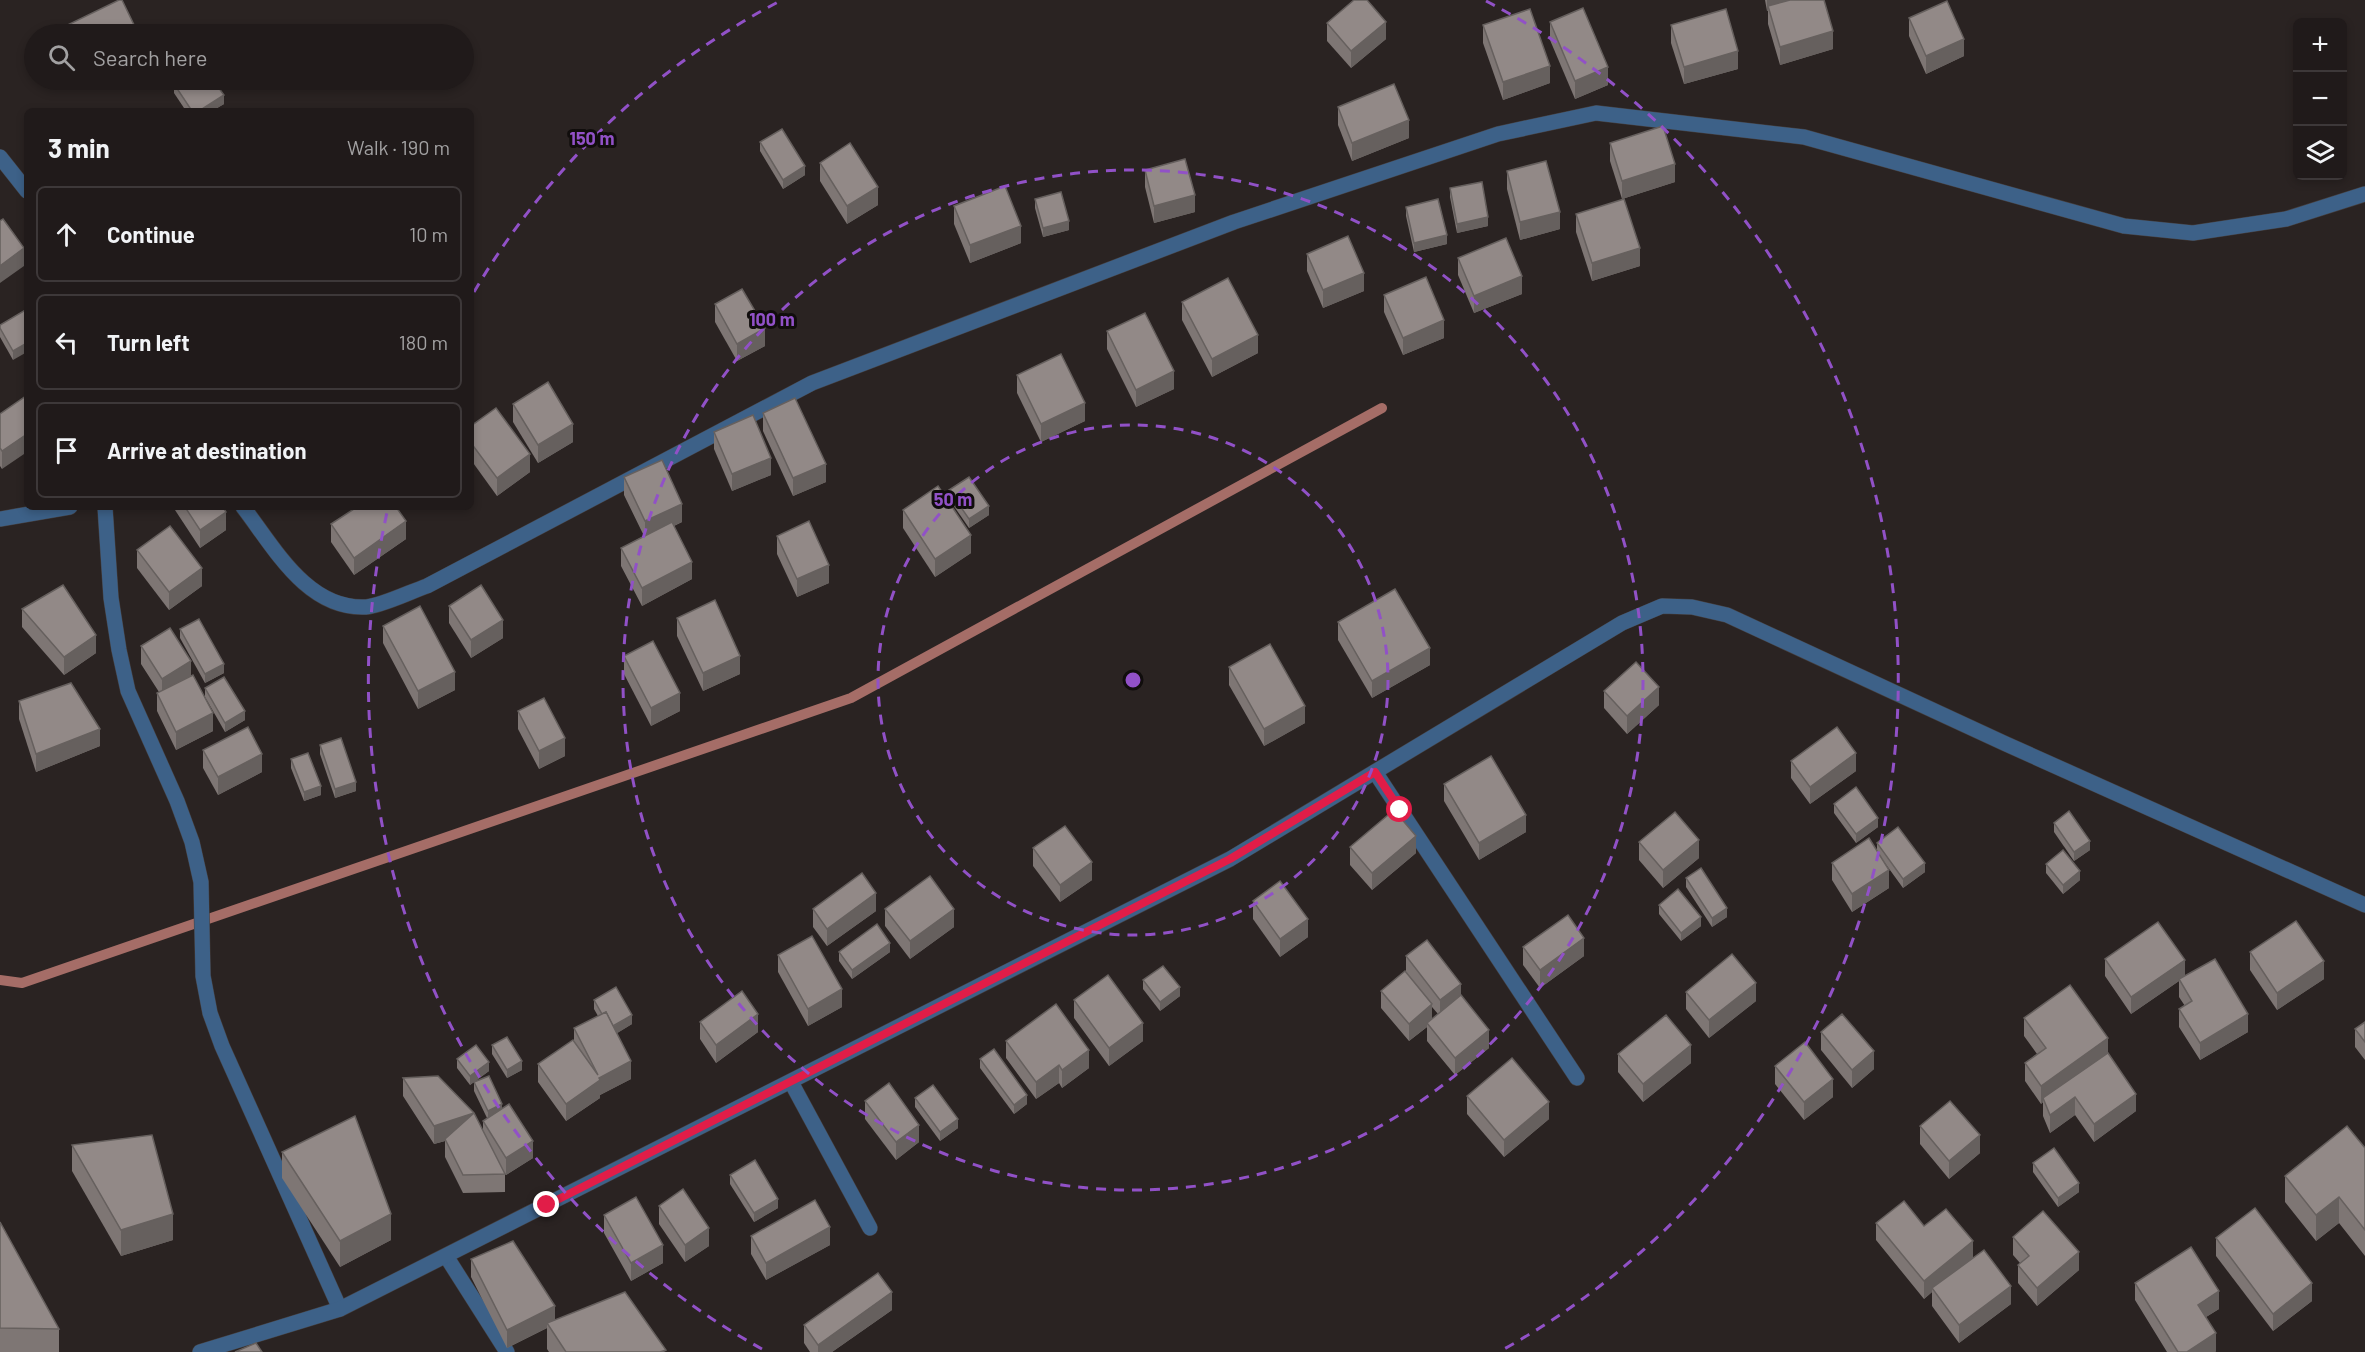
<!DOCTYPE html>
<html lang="en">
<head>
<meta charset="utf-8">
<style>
  body { margin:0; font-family:Barlow,sans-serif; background:#282323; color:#f1f3f6 }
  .controls { position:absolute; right:18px; top:18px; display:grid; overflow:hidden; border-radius:9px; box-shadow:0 3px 9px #0003 }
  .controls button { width:54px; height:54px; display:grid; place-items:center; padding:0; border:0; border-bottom:2px solid #3d3839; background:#201a1a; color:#f1f3f6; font:30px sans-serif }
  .stop { position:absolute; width:18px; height:18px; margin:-14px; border:4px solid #e11d48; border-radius:50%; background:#fff }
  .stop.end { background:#e11d48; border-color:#fff; box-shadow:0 2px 6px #0008 }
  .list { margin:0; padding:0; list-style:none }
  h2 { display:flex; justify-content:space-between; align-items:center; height:78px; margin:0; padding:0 24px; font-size:26px }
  h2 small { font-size:20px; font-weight:400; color:#a2a1a2 }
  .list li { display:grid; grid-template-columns:39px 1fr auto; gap:18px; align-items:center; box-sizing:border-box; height:96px; margin:0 12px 12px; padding:0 12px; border:2px solid #3d3839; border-radius:9px }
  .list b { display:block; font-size:22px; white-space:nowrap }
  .list em { font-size:20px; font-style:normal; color:#a2a1a2 }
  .icon { flex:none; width:33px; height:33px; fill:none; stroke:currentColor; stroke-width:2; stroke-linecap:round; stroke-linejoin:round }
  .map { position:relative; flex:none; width:2365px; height:1352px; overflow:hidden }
  .search { position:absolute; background:#201a1a; box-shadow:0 3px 9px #0003; left:24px; top:24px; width:450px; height:66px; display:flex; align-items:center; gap:15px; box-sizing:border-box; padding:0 21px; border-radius:33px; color:#a2a1a2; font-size:22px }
  .panel { position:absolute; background:#201a1a; box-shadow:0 3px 9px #0003; left:24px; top:108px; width:450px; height:402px; border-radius:9px }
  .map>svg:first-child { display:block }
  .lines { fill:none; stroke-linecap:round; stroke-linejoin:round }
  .stream { stroke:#a56d67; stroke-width:10 }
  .street-casing { stroke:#453e3d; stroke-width:16 }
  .street { stroke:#3d6188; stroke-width:15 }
  .wall { fill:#7e7674; fill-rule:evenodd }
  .shaded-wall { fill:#66605e }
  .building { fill:#928987; stroke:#66605e; stroke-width:1.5 }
  .route { stroke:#e11d48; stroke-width:8 }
  .ring { fill:none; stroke:#9151c7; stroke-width:3; stroke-dasharray:10 8 }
  .centre { fill:#9151c7; stroke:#100d0c; stroke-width:3 }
  .ring-label { font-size:18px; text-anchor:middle; font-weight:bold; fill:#9151c7; stroke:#100d0c; stroke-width:6; stroke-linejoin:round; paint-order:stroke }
</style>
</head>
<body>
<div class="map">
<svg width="2365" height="1352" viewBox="0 0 2365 1352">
  <rect width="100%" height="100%" fill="#2a2322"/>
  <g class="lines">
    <polyline class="stream" points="0,980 22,983 851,698 1382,408"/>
    <g class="street-casing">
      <g id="street">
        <polyline points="0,157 27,191"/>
        <polyline points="105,507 111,598 119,650 128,691 177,801 192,842 201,882 203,976 210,1013 222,1046 340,1309"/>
        <path d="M243 507C274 547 307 610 366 607 381 606 412 591 427 586L812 383 1234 222 1498 134 1596 113 1804 137 2124 226 2193 233 2286 219 2365 194"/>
        <polyline points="0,519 70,507"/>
        <polyline points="1375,772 1577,1078"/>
        <polyline points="791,1082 870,1228"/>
        <polyline points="446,1256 507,1352"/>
        <polyline points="200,1352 340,1309 1230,859 1622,623 1662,606 1692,607 1727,615 2006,744 2365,905"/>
      </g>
    </g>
    <use href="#street" class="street"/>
  </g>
  <g class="wall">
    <polygon points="1765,0 1824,0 1833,49 1780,65 1768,24 1768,11 1767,11"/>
    <polygon points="1909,18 1964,56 1926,74 1909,36"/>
    <polygon points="1550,22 1608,85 1575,99 1550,40"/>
    <polygon points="1327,23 1386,39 1351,68 1327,41"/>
    <polygon points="1483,25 1550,83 1503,100 1483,43"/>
    <polygon points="1671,25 1738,69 1684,84 1671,43"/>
    <polygon points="174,84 224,104 212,111 186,111 174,93"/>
    <polygon points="1338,107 1409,138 1352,161 1338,125"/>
    <polygon points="760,142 805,175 783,189 760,151"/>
    <polygon points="1610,143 1675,182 1622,199 1610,161"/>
    <polygon points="820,163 878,205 847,224 820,181"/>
    <polygon points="1145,170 1195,212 1154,223 1145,187"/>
    <polygon points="1507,171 1560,229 1520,240 1507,189"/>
    <polygon points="1450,188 1488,226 1457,233 1450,197"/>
    <polygon points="1035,199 1069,230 1043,237 1035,208"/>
    <polygon points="954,206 1021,243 970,263 954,224"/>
    <polygon points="1406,207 1447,244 1414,252 1406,216"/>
    <polygon points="1576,214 1640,266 1592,281 1576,232"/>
    <polygon points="1307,254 1364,291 1323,308 1307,271"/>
    <polygon points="1458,258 1522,294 1474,313 1458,275"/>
    <polygon points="1384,295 1444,338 1403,355 1384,312"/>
    <polygon points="1182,302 1258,353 1212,377 1182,320"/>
    <polygon points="715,304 765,346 737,361 715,322"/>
    <polygon points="27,309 13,360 0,337 0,325"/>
    <polygon points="1107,331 1174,389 1136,407 1107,349"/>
    <polygon points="1017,375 1085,421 1041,442 1017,393"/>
    <polygon points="26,396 2,469 0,466 0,414"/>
    <polygon points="513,404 573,442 538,463 513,422"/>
    <polygon points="763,413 826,482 793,496 763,431"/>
    <polygon points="471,426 530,472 497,496 471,460"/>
    <polygon points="714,432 771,475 732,491 714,449"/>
    <polygon points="624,477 682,522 674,526 692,579 642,606 621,566 621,548 644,536 624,495"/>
    <polygon points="949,490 989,515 969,528 949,499"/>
    <polygon points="173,507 223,507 226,530 200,548"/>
    <polygon points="903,510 971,553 935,577 903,528"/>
    <polygon points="331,524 406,539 354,575 331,542"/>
    <polygon points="777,536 829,583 797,597 777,554"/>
    <polygon points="137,550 202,586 169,610 137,568"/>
    <polygon points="449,606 503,638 471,658 449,623"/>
    <polygon points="22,609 96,653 64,675 22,627"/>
    <polygon points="677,618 740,674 703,691 677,636"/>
    <polygon points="1338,622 1430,665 1372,698 1338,640"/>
    <polygon points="383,626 455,690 418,709 383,643"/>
    <polygon points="180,629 224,673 205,683 180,638"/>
    <polygon points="141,646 191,676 213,731 176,750 157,711 157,693 159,692 141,664"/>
    <polygon points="624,656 680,711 651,726 624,674"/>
    <polygon points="1229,667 1305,723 1264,746 1229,685"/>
    <polygon points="205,688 245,720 225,732 205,697"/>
    <polygon points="1604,691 1659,705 1627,734 1604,708"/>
    <polygon points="19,701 100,746 36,772 19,719"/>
    <polygon points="518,711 565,756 539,769 518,729"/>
    <polygon points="320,745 356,791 335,798 320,754"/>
    <polygon points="203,750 262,772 218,795 203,768"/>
    <polygon points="291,759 321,795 304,801 291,768"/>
    <polygon points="1791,761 1856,771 1810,804 1791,778"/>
    <polygon points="1444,784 1526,832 1479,860 1444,801"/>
    <polygon points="1834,804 1878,827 1856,843 1834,813"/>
    <polygon points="2054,823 2090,850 2074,861 2054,832"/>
    <polygon points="1639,842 1699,858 1663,888 1639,860"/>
    <polygon points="1877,843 1925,872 1903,888 1882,859 1889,888 1852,912 1832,880 1832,863 1877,851"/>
    <polygon points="1350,847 1416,853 1372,890 1350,865"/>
    <polygon points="1033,848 1092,880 1060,902 1033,866"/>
    <polygon points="2046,864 2080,880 2063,894 2046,873"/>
    <polygon points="1686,878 1727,917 1712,927 1686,887"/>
    <polygon points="1253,901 1308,937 1280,957 1253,919"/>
    <polygon points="1659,905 1701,926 1681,941 1659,914"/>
    <polygon points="813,909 876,911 827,946 813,927"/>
    <polygon points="885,909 954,927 910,959 885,926"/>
    <polygon points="1523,947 1584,956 1540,988 1523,965"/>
    <polygon points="839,952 890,952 852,979 839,961"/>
    <polygon points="2250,952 2324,979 2277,1010 2250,970"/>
    <polygon points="778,955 842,1007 808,1026 778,972"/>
    <path d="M1406 956 1461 995 1489 1048 1455 1075 1427 1041V1027L1409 1041 1381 1008V991L1406 973ZM1432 1007 1438 1014 1432 1019Z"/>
    <polygon points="2105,959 2185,976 2248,1032 2200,1060 2179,1027 2179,1009 2185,1006 2179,997 2179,981 2131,1014 2105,976"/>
    <polygon points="1143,980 1180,996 1160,1011 1143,989"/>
    <polygon points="1686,992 1756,1001 1709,1038 1686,1009"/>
    <polygon points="594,1000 632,1024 617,1033 631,1079 600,1095 600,1098 566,1121 538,1082 538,1064 574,1042 574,1028 598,1016 594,1009"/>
    <polygon points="1074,1000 1143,1041 1109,1066 1074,1018"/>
    <polygon points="2024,1018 2108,1054 2136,1111 2094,1142 2075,1115 2050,1133 2043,1116 2043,1102 2041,1104 2025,1081 2025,1063 2037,1054 2024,1036"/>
    <polygon points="700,1022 758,1032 716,1063 700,1039"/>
    <polygon points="2365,1022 2365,1060 2355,1047 2355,1029"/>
    <polygon points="1821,1032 1874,1069 1852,1088 1821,1050"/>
    <polygon points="1006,1041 1089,1068 1062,1088 1059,1083 1036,1099 1006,1058"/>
    <polygon points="492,1045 522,1070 507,1078 492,1054"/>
    <polygon points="1618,1054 1691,1063 1643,1102 1618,1072"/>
    <polygon points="457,1059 489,1071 470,1085 457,1068"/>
    <polygon points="980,1059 1027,1104 1014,1114 980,1068"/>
    <polygon points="1775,1066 1833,1097 1804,1120 1775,1084"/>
    <polygon points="403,1078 483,1130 483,1121 487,1118 474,1091 474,1082 502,1108 533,1158 506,1175 501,1167 505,1174 505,1192 463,1193 445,1157 445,1141 434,1144 403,1096"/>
    <polygon points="1467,1096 1549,1119 1504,1157 1467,1114"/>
    <polygon points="915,1098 958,1128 940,1141 915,1107"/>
    <polygon points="865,1101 919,1142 896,1160 865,1119"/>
    <polygon points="1920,1126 1980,1153 1949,1179 1920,1144"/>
    <polygon points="72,1145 173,1240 121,1256 72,1171"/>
    <polygon points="2365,1148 2365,1256 2339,1223 2316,1241 2285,1202 2285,1176"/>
    <polygon points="282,1152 391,1240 340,1267 282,1178"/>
    <polygon points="2033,1163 2079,1192 2058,1207 2033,1172"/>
    <polygon points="730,1175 778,1208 754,1222 730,1184"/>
    <polygon points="659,1206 709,1246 685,1262 659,1224"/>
    <polygon points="604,1215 663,1263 631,1281 604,1233"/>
    <polygon points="0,1222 59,1329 59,1352 0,1352"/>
    <polygon points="1876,1223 1924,1226 1973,1258 2011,1304 1959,1343 1932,1306 1932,1292 1924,1299 1876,1240"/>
    <polygon points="751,1236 830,1245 766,1280 751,1254"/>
    <polygon points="2013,1237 2079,1270 2037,1306 2018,1283 2018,1265 2020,1263 2013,1255"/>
    <polygon points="2216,1238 2312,1301 2273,1331 2216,1256"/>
    <polygon points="471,1259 555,1320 666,1352 549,1352 547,1349 547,1328 507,1348 471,1277"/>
    <polygon points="2135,1283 2219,1309 2206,1317 2216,1351 2215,1352 2167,1352 2135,1300"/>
    <polygon points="892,1310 832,1352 810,1352 804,1343 804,1325"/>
  </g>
  <g class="shaded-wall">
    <polygon points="1767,0 1815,0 1768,6 1768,11 1767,11"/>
    <polygon points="1386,22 1386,39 1351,68 1351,51"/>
    <polygon points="135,27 135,34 120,34"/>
    <polygon points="1833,31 1833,49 1780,65 1780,47"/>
    <polygon points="1964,39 1964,56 1926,74 1926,56"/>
    <polygon points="1738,51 1738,69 1684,84 1684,67"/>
    <polygon points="1550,66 1550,83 1503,100 1503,82"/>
    <polygon points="1608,67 1608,85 1575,99 1575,81"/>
    <polygon points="224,95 224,104 212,111 199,111"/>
    <polygon points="1409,120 1409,138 1352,161 1352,143"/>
    <polygon points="1675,164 1675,182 1622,199 1622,181"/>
    <polygon points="805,166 805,175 783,189 783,180"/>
    <polygon points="878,187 878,205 847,224 847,206"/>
    <polygon points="1195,195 1195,212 1154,223 1154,206"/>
    <polygon points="1560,212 1560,229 1520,240 1520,222"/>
    <polygon points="1488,217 1488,226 1457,233 1457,224"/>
    <polygon points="1069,221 1069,230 1043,237 1043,228"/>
    <polygon points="1021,226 1021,243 970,263 970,245"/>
    <polygon points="1447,235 1447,244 1414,252 1414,243"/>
    <polygon points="24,248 24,266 0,283 0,266"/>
    <polygon points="1640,248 1640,266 1592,281 1592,263"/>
    <polygon points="1364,273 1364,291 1323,308 1323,290"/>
    <polygon points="1522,276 1522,294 1474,313 1474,296"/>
    <polygon points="1444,320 1444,338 1403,355 1403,338"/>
    <polygon points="765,328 765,346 737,361 737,344"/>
    <polygon points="1258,335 1258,353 1212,377 1212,359"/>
    <polygon points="27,343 27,352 13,360 13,351"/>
    <polygon points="1174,371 1174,389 1136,407 1136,390"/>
    <polygon points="1085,403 1085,421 1041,442 1041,424"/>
    <polygon points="573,424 573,442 538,463 538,445"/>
    <polygon points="27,434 27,452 2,469 2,451"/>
    <polygon points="530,454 530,472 497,496 497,478"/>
    <polygon points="771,458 771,475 732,491 732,474"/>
    <polygon points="826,464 826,482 793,496 793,478"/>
    <polygon points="682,504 682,522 645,539 645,521"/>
    <polygon points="989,506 989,515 969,528 969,519"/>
    <polygon points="226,512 226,530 200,548 200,530"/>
    <polygon points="406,521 406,539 354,575 354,558"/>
    <polygon points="971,535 971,553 935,577 935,559"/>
    <polygon points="692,562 692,579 642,606 642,588"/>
    <polygon points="829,565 829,583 797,597 797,579"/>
    <polygon points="202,568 202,586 169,610 169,592"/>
    <polygon points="503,620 503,638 471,658 471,640"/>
    <polygon points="96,635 96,653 64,675 64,657"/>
    <polygon points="1430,648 1430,665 1372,698 1372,681"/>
    <polygon points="740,656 740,674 703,691 703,673"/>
    <polygon points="191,661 191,678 162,697 162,679"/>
    <polygon points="224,664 224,673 205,683 205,674"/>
    <polygon points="455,672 455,690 418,709 418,691"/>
    <polygon points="1659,687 1659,705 1627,734 1627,716"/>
    <polygon points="680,693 680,711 651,726 651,708"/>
    <polygon points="1305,706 1305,723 1264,746 1264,729"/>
    <polygon points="245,711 245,720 225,732 225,723"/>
    <polygon points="213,713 213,731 176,750 176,732"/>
    <polygon points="100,729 100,746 36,772 36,754"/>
    <polygon points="565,738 565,756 539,769 539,751"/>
    <polygon points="1856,753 1856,771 1810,804 1810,787"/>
    <polygon points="262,754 262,772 218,795 218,777"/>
    <polygon points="356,782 356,791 335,798 335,789"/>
    <polygon points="321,786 321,795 304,801 304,792"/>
    <polygon points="1526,815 1526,832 1479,860 1479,843"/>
    <polygon points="1878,818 1878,827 1856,843 1856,834"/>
    <polygon points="1416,836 1416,853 1372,890 1372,873"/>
    <polygon points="1699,840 1699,858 1663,888 1663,870"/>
    <polygon points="2090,841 2090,850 2074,861 2074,852"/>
    <polygon points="1092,862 1092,880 1060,902 1060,885"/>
    <polygon points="1925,863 1925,872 1903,888 1903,879"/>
    <polygon points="1889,870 1889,888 1852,912 1852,894"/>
    <polygon points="2080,871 2080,880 2063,894 2063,885"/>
    <polygon points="876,893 876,911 827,946 827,929"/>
    <polygon points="1727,908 1727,917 1712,927 1712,918"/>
    <polygon points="954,909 954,927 910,959 910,941"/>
    <polygon points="1701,917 1701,926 1681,941 1681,933"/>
    <polygon points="1308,919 1308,937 1280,957 1280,939"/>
    <polygon points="1584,938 1584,956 1540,988 1540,970"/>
    <polygon points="890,943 890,952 852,979 852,970"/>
    <polygon points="2185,960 2185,978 2179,979 2179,981 2131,1014 2131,997"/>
    <polygon points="2324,961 2324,979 2277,1010 2277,993"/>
    <polygon points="1756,983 1756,1001 1709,1038 1709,1020"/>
    <polygon points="1461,984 1461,1002 1440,1017 1440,1000"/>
    <polygon points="1180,987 1180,996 1160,1011 1160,1002"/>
    <polygon points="842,989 842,1007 808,1026 808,1009"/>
    <polygon points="1432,1004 1432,1022 1427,1023 1427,1027 1409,1041 1409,1024"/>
    <polygon points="758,1014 758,1032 716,1063 716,1045"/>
    <polygon points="2248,1014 2248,1032 2200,1060 2200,1043"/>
    <polygon points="632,1015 632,1024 611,1037 611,1028"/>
    <polygon points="1143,1023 1143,1041 1109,1066 1109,1048"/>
    <polygon points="1489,1030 1489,1048 1455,1075 1455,1058"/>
    <polygon points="2108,1038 2108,1055 2043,1098 2043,1102 2041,1104 2041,1086"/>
    <polygon points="1691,1045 1691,1063 1643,1102 1643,1084"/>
    <polygon points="1089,1050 1089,1068 1062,1088 1062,1070"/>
    <polygon points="1874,1051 1874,1069 1852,1088 1852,1070"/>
    <polygon points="522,1061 522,1070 507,1078 507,1070"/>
    <polygon points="631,1061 631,1079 600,1095 600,1098 566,1121 566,1104 599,1078"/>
    <polygon points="489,1062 489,1071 470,1085 470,1076"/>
    <polygon points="1059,1065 1059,1083 1036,1099 1036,1082"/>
    <polygon points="1833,1079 1833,1097 1804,1120 1804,1102"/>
    <polygon points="2136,1094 2136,1111 2094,1142 2094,1124"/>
    <polygon points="1027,1095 1027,1104 1014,1114 1014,1105"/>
    <polygon points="2075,1097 2075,1115 2050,1133 2050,1115"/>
    <polygon points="1549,1102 1549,1119 1504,1157 1504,1140"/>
    <polygon points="502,1104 502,1113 488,1120 488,1111"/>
    <polygon points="474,1113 445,1139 445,1141 434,1144 434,1126"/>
    <polygon points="958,1119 958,1128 940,1141 940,1132"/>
    <polygon points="919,1125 919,1142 896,1160 896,1142"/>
    <polygon points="1980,1135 1980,1153 1949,1179 1949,1161"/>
    <polygon points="533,1141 533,1158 506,1175 506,1158"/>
    <polygon points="2079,1183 2079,1192 2058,1207 2058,1198"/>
    <polygon points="2339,1197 2339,1223 2316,1241 2316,1215"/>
    <polygon points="778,1199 778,1208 754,1222 754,1213"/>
    <polygon points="173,1214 173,1240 121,1256 121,1230"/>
    <polygon points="391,1214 391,1240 340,1267 340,1241"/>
    <polygon points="830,1227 830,1245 766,1280 766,1263"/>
    <polygon points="709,1228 709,1246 685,1262 685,1245"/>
    <polygon points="1973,1241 1973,1259 1932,1288 1932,1292 1924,1299 1924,1281"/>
    <polygon points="663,1245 663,1263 631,1281 631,1263"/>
    <polygon points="2079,1252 2079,1270 2037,1306 2037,1288"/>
    <polygon points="2312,1283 2312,1301 2273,1331 2273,1314"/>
    <polygon points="2011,1286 2011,1304 1959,1343 1959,1325"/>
    <polygon points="2219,1291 2219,1309 2198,1322 2198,1305"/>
    <polygon points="892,1292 892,1310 832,1352 818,1352 818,1345"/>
    <polygon points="555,1306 555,1324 547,1323 547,1328 507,1348 507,1330"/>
    <polygon points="2216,1333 2216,1351 2215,1352 2187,1352"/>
  </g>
  <g class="building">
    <polygon points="119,0 122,0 135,27 120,34 54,34 53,32"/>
    <polygon points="1354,0 1367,0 1386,22 1351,51 1327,23"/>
    <polygon points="1790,0 1824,0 1833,31 1780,47 1768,6"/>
    <polygon points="1947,1 1964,39 1926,56 1909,18"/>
    <polygon points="1583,8 1608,67 1575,81 1550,22"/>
    <polygon points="1530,9 1550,66 1503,82 1483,25"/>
    <polygon points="1726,9 1738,51 1684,67 1671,25"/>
    <polygon points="181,80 213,80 224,95 199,111 192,111 174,84"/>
    <polygon points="1394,84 1409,120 1352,143 1338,107"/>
    <polygon points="1663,126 1675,164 1622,181 1610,143"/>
    <polygon points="782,129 805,166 783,180 760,142"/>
    <polygon points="850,143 878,187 847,206 820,163"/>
    <polygon points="1185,159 1195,195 1154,206 1145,170"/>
    <polygon points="1546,161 1560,212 1520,222 1507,171"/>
    <polygon points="1482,182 1488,217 1457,224 1450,188"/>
    <polygon points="1005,186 1021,226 970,245 954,206"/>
    <polygon points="1061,192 1069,221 1043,228 1035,199"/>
    <polygon points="1438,199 1447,235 1414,243 1406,207"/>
    <polygon points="1624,199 1640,248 1592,263 1576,214"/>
    <polygon points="3,219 24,248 0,266 0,221"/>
    <polygon points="1348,236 1364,273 1323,290 1307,254"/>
    <polygon points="1506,238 1522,276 1474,296 1458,258"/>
    <polygon points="1426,277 1444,320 1403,338 1384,295"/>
    <polygon points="1228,278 1258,335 1212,359 1182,302"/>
    <polygon points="742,289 765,328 737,344 715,304"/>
    <polygon points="27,309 27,343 13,351 0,328 0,325"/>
    <polygon points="1145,313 1174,371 1136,390 1107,331"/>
    <polygon points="1061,354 1085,403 1041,424 1017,375"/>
    <polygon points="548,382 573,424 538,445 513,404"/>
    <polygon points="26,396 27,397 27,434 2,451 0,448 0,414"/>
    <polygon points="795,398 826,464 793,478 763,413"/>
    <polygon points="496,408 530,454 497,478 471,443 471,426"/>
    <polygon points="753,415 771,458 732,474 714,432"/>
    <polygon points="662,460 682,504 645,521 624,477"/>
    <polygon points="969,477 989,506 969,519 949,490"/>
    <polygon points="938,486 971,535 935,559 903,510"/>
    <polygon points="185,507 223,507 226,512 200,530"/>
    <polygon points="357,507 396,507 406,521 354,558 331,524"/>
    <polygon points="809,521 829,565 797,579 777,536"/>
    <polygon points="672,522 692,562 642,588 621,548"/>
    <polygon points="170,526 202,568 169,592 137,550"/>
    <polygon points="63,585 96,635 64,657 22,609"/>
    <polygon points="481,585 503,620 471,640 449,606"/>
    <polygon points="1395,589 1430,648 1372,681 1338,622"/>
    <polygon points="715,600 740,656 703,673 677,618"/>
    <polygon points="420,606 455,672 418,691 383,626"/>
    <polygon points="199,619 224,664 205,674 180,629"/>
    <polygon points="170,628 191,661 162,679 141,646"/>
    <polygon points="653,641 680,693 651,708 624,656"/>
    <polygon points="1270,644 1305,706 1264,729 1229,667"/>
    <polygon points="1636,662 1659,687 1627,716 1604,691"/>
    <polygon points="193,675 213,713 176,732 157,693"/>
    <polygon points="224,677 245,711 225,723 205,688"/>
    <polygon points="71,683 100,729 36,754 19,701"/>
    <polygon points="544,698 565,738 539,751 518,711"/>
    <polygon points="248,727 262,754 218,777 203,750"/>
    <polygon points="1837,727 1856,753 1810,787 1791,761"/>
    <polygon points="341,738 356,782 335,789 320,745"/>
    <polygon points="308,753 321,786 304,792 291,759"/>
    <polygon points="1491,756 1526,815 1479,843 1444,784"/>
    <polygon points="1856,787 1878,818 1856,834 1834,804"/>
    <polygon points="1394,810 1416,836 1372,873 1350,847"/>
    <polygon points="2069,811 2090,841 2074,852 2054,823"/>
    <polygon points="1675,812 1699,840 1663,870 1639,842"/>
    <polygon points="1065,826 1092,862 1060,885 1033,848"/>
    <polygon points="1898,827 1925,863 1903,879 1877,843"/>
    <polygon points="1869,838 1889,870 1852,894 1832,863"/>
    <polygon points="2063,850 2080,871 2063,885 2046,864"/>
    <polygon points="1701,868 1727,908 1712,918 1686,878"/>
    <polygon points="862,873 876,893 827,929 813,909"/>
    <polygon points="930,876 954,909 910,941 885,909"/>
    <polygon points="1280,881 1308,919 1280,939 1253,901"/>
    <polygon points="1678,889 1701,917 1681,933 1659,905"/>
    <polygon points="1568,915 1584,938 1540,970 1523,947"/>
    <polygon points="2296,921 2324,961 2277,993 2250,952"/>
    <polygon points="2158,922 2185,960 2131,997 2105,959"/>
    <polygon points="877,924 890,943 852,970 839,952"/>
    <polygon points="812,936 842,989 808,1009 778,955"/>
    <polygon points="1427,940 1461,984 1440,1000 1406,956"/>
    <polygon points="1732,954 1756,983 1709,1020 1686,992"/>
    <polygon points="2215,959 2248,1014 2200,1043 2179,1009 2192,1001 2179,979"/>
    <polygon points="1163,966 1180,987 1160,1002 1143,980"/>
    <polygon points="1405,971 1432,1004 1409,1024 1381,991"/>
    <polygon points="1108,975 1143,1023 1109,1048 1074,1000"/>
    <polygon points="2070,985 2108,1038 2041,1086 2025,1063 2046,1048 2024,1018"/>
    <polygon points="616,987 632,1015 613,1026 606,1012 602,1014 594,1000"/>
    <polygon points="742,991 758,1014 716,1045 700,1022"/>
    <polygon points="1461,995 1489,1030 1455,1058 1427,1023"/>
    <polygon points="1056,1004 1089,1050 1062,1070 1059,1065 1036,1082 1006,1041"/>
    <polygon points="606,1012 631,1061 599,1078 600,1080 566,1104 538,1064 573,1040 598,1075 574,1028"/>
    <polygon points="1842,1014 1874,1051 1852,1070 1821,1032"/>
    <polygon points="1666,1015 1691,1045 1643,1084 1618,1054"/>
    <polygon points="2365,1022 2365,1042 2355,1029"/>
    <polygon points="507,1037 522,1061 507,1070 492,1045"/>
    <polygon points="1805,1042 1833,1079 1804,1102 1775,1066"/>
    <polygon points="476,1045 489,1062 470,1076 457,1059"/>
    <polygon points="994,1049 1027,1095 1014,1105 980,1059"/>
    <polygon points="2108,1053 2136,1094 2094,1124 2075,1097 2050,1115 2043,1098"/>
    <polygon points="1512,1058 1549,1102 1504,1140 1467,1096"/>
    <polygon points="438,1076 474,1113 505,1174 463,1175 445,1139 474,1113 434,1126 403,1078"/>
    <polygon points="489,1076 502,1104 488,1111 474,1082"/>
    <polygon points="889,1083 919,1125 896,1142 865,1101"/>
    <polygon points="933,1085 958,1119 940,1132 915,1098"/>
    <polygon points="1950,1101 1980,1135 1949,1161 1920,1126"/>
    <polygon points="509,1104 533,1141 506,1158 483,1121"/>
    <polygon points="355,1116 391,1214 340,1241 282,1152"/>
    <polygon points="2347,1126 2365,1148 2365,1230 2339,1197 2316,1215 2285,1176"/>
    <polygon points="152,1135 173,1214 121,1230 72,1145"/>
    <polygon points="2054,1148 2079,1183 2058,1198 2033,1163"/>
    <polygon points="755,1160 778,1199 754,1213 730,1175"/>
    <polygon points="683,1189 709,1228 685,1245 659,1206"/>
    <polygon points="636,1197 663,1245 631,1263 604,1215"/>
    <polygon points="815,1200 830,1227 766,1263 751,1236"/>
    <polygon points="1904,1201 1924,1226 1946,1209 1973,1241 1924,1281 1876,1223"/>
    <polygon points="2255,1208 2312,1283 2273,1314 2216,1238"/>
    <polygon points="2043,1211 2079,1252 2037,1288 2018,1265 2029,1256 2013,1237"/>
    <polygon points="0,1222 59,1329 0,1328"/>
    <polygon points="513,1241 555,1306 507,1330 471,1259"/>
    <polygon points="2191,1247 2219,1291 2198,1305 2216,1333 2187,1352 2178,1352 2135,1283"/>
    <polygon points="1984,1250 2011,1286 1959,1325 1932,1288"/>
    <polygon points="878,1273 892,1292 818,1345 804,1325"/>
    <polygon points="625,1292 666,1350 660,1352 566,1352 547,1323"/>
    <polygon points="256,1343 262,1352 235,1352"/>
  </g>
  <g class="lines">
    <polyline class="route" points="547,1205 1230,859 1375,772 1400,810"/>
  </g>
  <g class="ring">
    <circle cx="1133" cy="680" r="255"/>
    <circle cx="1133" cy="680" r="510"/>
    <path d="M762 1349A765 765 0 0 1 388 508M474 292A765 765 0 0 1 780 1M1486 1A765 765 0 0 1 1504 1349"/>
  </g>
  <circle cx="1133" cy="680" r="9" class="centre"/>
  <g class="ring-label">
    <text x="592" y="145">150 m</text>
    <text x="772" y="326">100 m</text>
    <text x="953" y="506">50 m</text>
  </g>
</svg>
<div class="controls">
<button>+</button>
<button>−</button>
<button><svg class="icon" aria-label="layers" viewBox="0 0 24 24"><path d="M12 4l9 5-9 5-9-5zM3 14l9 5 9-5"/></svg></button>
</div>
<div class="stop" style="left:1400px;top:810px"></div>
<div class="stop end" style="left:547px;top:1205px"></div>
<div class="search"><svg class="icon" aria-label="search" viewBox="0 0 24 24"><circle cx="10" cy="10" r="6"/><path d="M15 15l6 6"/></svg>Search here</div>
<section class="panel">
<h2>3 min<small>Walk · 190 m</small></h2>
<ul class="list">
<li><svg class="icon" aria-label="ahead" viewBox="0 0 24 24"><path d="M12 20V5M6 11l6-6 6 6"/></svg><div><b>Continue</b></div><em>10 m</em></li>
<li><svg class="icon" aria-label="left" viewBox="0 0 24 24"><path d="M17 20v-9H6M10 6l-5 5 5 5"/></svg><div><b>Turn left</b></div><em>180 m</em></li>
<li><svg class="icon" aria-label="arrive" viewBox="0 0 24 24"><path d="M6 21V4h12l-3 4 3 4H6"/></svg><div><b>Arrive at destination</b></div></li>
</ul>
</section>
</div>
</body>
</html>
